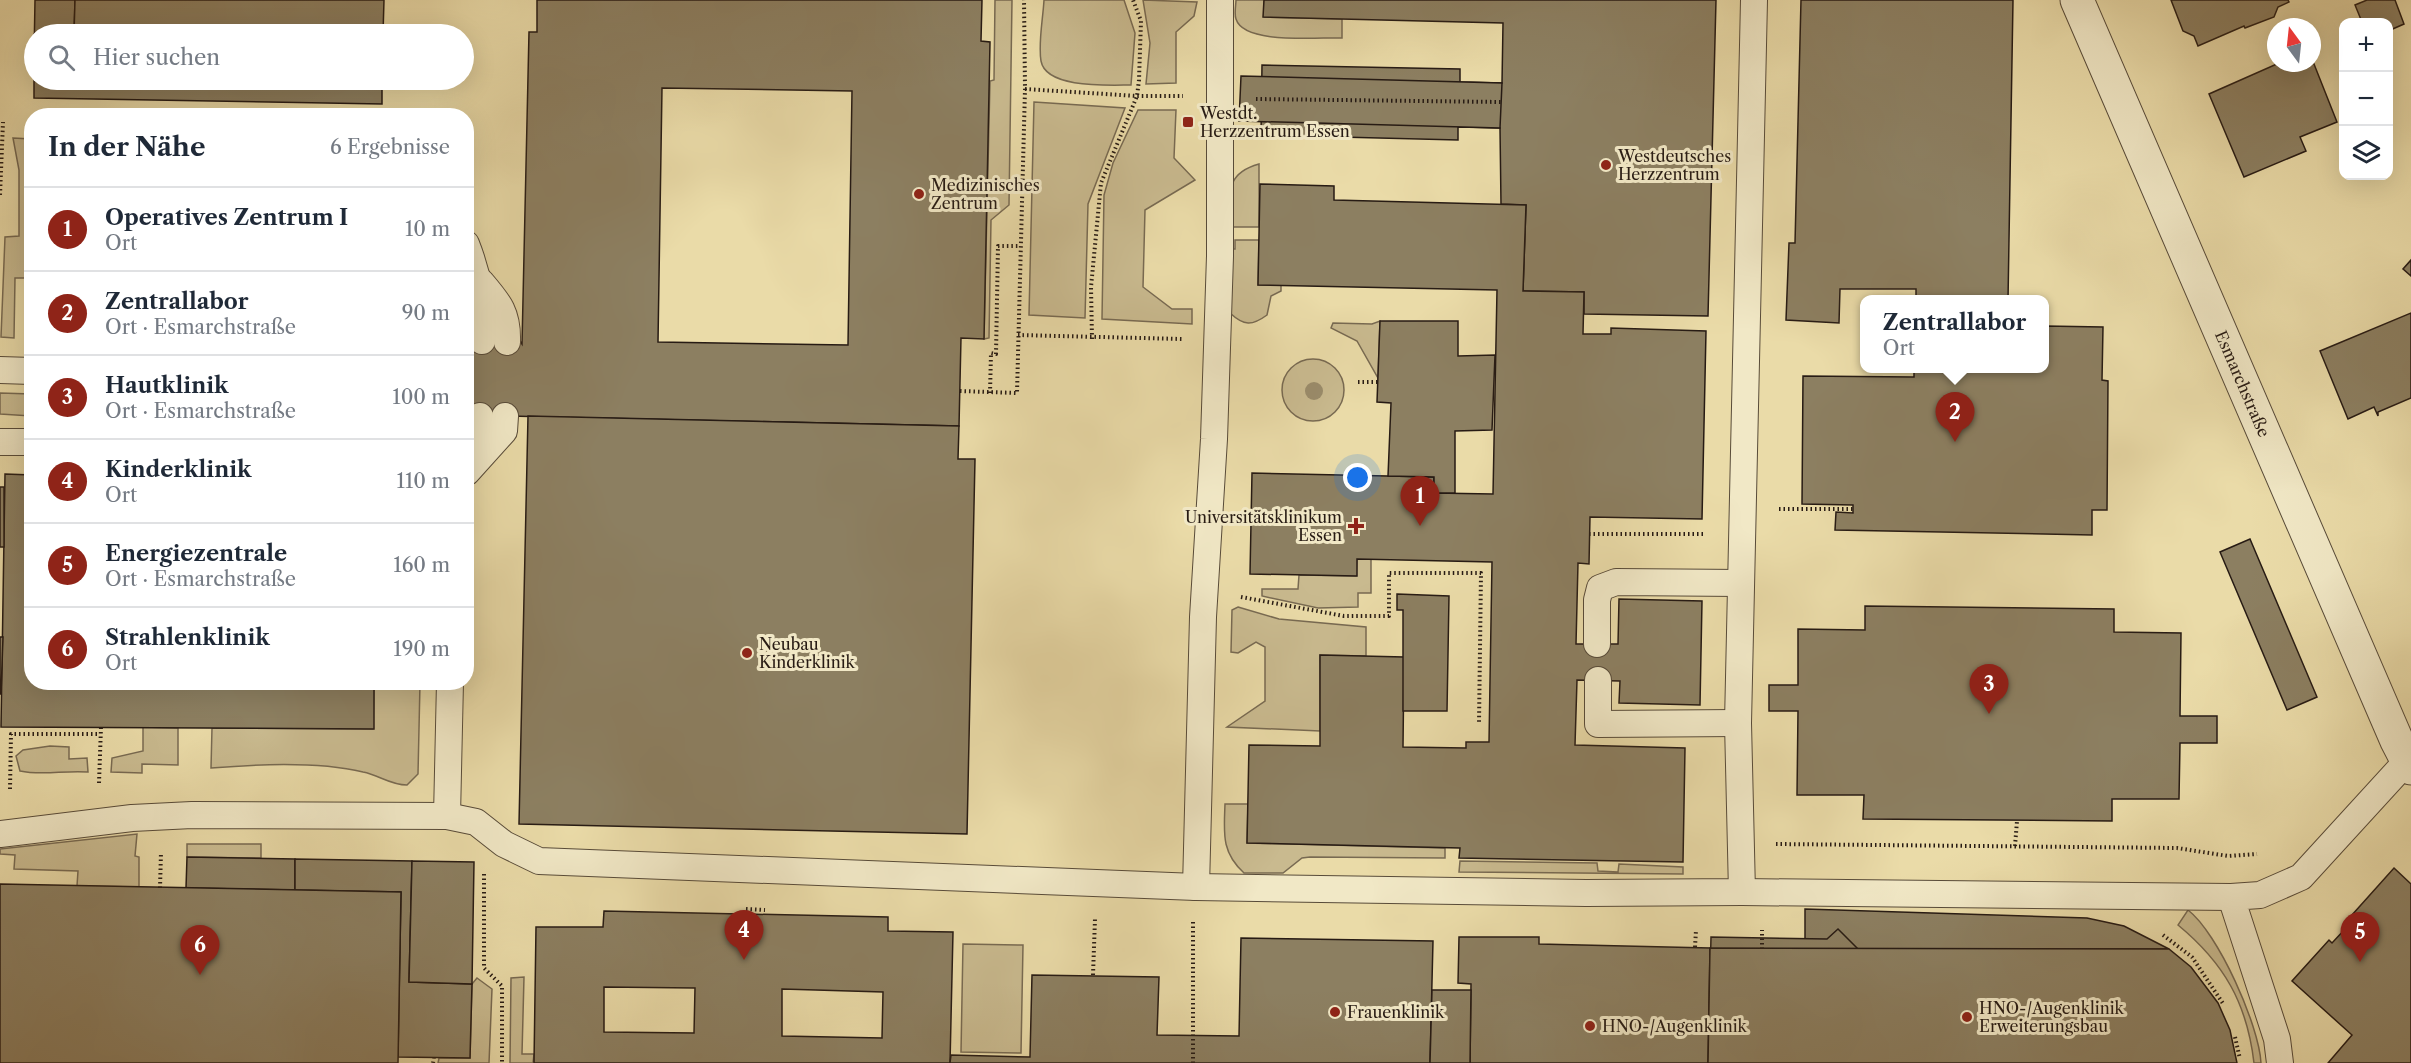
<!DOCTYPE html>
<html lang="de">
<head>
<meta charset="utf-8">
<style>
  body { margin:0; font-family:"Libre Caslon Text",serif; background:#f2f2f3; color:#1f2937 }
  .controls { position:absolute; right:18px; top:18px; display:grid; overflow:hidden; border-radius:12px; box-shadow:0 6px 24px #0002 }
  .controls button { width:54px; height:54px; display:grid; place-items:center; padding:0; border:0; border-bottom:2px solid #e0e1e3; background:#fff; color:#1f2937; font:30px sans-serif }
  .compass { position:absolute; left:2267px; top:18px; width:54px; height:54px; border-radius:50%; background:#fff; box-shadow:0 6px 24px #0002; rotate:345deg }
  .you { position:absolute; left:1358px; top:478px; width:21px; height:21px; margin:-15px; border:4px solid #fff; border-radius:50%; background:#1a73e8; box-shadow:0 0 0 9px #1a73e833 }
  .badge { display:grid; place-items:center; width:39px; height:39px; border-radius:50%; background:#8f2418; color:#fff; font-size:20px; font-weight:700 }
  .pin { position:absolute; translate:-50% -50px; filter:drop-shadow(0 2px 3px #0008) }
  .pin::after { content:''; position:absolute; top:32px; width:21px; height:18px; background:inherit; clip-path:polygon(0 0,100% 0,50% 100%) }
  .popup { position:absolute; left:1860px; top:295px; width:189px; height:78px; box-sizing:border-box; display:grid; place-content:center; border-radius:12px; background:#fff; filter:drop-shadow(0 2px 4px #0005); font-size:20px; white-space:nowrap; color:#747a83 }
  .popup b { font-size:22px; color:#1f2937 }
  .popup::after { content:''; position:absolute; left:50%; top:100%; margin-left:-12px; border:12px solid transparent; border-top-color:#fff }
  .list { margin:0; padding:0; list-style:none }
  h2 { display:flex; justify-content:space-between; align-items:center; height:78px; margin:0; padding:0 24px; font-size:26px }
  h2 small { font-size:20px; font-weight:400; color:#747a83 }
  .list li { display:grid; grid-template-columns:39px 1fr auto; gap:18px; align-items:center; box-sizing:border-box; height:84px; padding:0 24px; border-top:2px solid #e0e1e3 }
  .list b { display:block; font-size:22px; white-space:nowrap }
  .list p { margin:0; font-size:20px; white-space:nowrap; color:#747a83 }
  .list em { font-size:20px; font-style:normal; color:#747a83 }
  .icon { flex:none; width:33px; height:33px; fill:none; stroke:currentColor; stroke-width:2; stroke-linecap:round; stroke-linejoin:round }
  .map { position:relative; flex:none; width:2411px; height:1063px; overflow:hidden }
  .search { position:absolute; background:#fff; box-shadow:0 6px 24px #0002; left:24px; top:24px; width:450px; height:66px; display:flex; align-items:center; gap:15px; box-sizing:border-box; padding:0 21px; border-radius:33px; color:#747a83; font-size:22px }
  .panel { position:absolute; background:#fff; box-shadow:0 6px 24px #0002; left:24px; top:108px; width:450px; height:582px; border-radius:24px }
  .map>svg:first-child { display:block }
  .green { fill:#c9ba8f; stroke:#786a52; stroke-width:1.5 }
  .building { fill:#8c7f61; stroke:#271b14; stroke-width:1.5; fill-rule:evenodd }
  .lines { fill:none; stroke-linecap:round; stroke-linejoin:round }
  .service-casing { stroke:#584b39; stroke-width:28 }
  .minor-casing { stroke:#584b39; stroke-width:35 }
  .path { stroke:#271b14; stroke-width:4; stroke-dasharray:1.5 3; stroke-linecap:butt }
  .service { stroke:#f1e8c6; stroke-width:26 }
  .minor { stroke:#f1e8c6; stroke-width:33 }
  .tree { fill:#9a8c6b }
  .poi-dot { fill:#8f2418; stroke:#f1e8c6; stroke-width:2 }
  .labels { text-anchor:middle; stroke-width:6; stroke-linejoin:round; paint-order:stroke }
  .poi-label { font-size:16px; fill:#271b14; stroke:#f1e8c6; text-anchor:start }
  .street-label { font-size:16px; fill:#271b14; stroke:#f1e8c6 }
</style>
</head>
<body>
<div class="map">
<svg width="2411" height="1063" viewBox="0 0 2411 1063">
  <rect width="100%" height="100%" fill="#eadba8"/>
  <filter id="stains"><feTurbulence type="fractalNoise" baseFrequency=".00333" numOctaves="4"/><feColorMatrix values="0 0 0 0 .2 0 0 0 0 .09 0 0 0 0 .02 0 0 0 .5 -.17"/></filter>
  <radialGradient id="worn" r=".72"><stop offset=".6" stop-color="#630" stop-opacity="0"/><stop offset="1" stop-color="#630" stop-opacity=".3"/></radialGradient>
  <g class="green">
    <polygon points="995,0 1012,0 1009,205 991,220 989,338 984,339 990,81 994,80"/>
    <path d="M1044 0H1124L1135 33 1131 85C1110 85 1046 89 1041 61 1038 43 1043 19 1044 0Z"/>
    <polygon points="1143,0 1197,2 1194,16 1176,32 1176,83 1146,84 1150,43"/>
    <path d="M1236 0H1264V17L1342 19V38C1319 37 1244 45 1236 19 1234 14 1236 5 1236 0Z"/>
    <polygon points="1034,102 1125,108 1088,204 1085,318 1029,315"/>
    <polygon points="1138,110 1176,110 1174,158 1195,180 1145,210 1143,287 1172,309 1192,309 1192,324 1102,319 1104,195 1113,163"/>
    <polygon points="13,138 31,139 31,278 15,278 14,338 1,337 5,237 19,236 19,170"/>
    <path d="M1259 164V227H1230C1230 196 1223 174 1259 164Z"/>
    <path d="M1235 240H1259L1258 285H1281V291L1271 296 1267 315C1252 326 1244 326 1230 313L1229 249H1235Z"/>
    <polygon points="1380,321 1378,378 1357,341 1331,328 1333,323 1372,324"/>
    <circle cx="1313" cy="390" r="31"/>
    <polygon points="0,393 31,394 31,416 0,414"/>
    <polygon points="1357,559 1371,559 1371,593 1358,593 1358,607 1318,608 1262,596 1262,589 1298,589 1299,575 1356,576"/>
    <polygon points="1238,607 1279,619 1366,627 1366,656 1320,655 1320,731 1227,727 1265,701 1265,647 1256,642 1238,653 1231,652 1232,610"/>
    <path d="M374 683H420L418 774 407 785C390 785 379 775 363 772 317 761 258 764 211 768L212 728 373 729Z"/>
    <polygon points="143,727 178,728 178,765 142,764 142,773 111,772 112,758 143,751"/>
    <path d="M50 746 69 747V759L87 758 88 772C64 770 43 776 20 771L16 756 23 750Z"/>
    <path d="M1225 804H1248L1247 843 1445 848V858L1310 857 1302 858 1283 873H1244C1221 852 1224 833 1225 804Z"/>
    <polygon points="137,834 135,856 139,857 139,887 77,886 78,871 14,869 15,855 0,854 0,849"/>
    <polygon points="187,844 261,844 261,858 187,857"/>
    <polygon points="1460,861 1597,863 1598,871 1618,872 1619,864 1683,867 1683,874 1459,872"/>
    <path d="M2188 910C2218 933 2259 1025 2261 1063H2254C2247 1003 2224 963 2178 925Z"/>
    <polygon points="963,944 1023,945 1021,1053 961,1052"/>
    <polygon points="524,977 522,1054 534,1054 533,1063 510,1063 511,978"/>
    <polygon points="477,978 492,989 489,1063 438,1063 439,1058 470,1058 472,984"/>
  </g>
  <g class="building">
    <polygon points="35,0 75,0 74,34 34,34 34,56"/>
    <polygon points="75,0 384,0 383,34 74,34"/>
    <path d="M537 0H982L981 41 990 42 984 339 961 338 959 426 466 415V341H520L522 344 529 32H537ZM662 88 852 91 848 345 658 342Z"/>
    <polygon points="1264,0 1716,0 1708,316 1584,314 1584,292 1523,291 1526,205 1501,204 1500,128 1458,127 1458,140 1261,135 1262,65 1460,69 1460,82 1502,83 1503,23 1263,17"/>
    <polygon points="1801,0 2013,0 2008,300 1916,300 1916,289 1840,289 1839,323 1786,320 1789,243 1795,243"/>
    <polygon points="2171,0 2288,0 2289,2 2278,7 2274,17 2245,28 2244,26 2198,46 2194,36 2183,31"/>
    <polygon points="2367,0 2395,0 2404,24 2388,31 2388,22 2362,22 2355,5"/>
    <polygon points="34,56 34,80 382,80 382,104 34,98"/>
    <polygon points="2312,59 2337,122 2300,137 2306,151 2244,177 2209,94 2279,63 2312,63"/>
    <polygon points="1241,76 1502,83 1500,128 1239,121"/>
    <polygon points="1260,184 1334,186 1334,200 1526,205 1523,291 1584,292 1583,334 1611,334 1611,328 1706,331 1702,519 1590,517 1589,564 1578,563 1576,644 1618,644 1619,599 1702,601 1700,705 1619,703 1620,681 1577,680 1575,745 1685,748 1683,862 1459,858 1460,848 1247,843 1249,745 1320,746 1320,655 1404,657 1403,747 1466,748 1466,742 1489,742 1492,562 1357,559 1357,576 1250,574 1252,473 1434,477 1434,493 1493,494 1497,290 1258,285"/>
    <polygon points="2411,260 2411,276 2403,269"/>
    <polygon points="2411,313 2411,398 2378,412 2378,416 2374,407 2348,419 2320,351"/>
    <polygon points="1380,321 1458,321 1458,356 1495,355 1492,430 1455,431 1455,493 1434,493 1434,477 1388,476 1391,403 1377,402"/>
    <polygon points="2045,326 2103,327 2102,380 2108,381 2107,510 2092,510 2092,535 1835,530 1836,512 1853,513 1853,505 1802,504 1803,376 1914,377 1914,368 2045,368"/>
    <polygon points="528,416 959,426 958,459 975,459 967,834 519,824"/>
    <polygon points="5,474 32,475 32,682 374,682 374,729 1,727"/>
    <rect x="0" y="487" width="4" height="60"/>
    <polygon points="2250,539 2317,697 2287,710 2220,552"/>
    <polygon points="1397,594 1449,596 1447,711 1403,711 1403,610 1397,610"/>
    <polygon points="1865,606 2114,609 2114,632 2181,633 2180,716 2217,716 2217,743 2180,743 2179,799 2112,799 2112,821 1863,819 1864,795 1797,795 1798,711 1769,711 1769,685 1798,685 1798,629 1865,630"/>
    <polygon points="0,637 3,637 1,694 0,694"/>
    <polygon points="187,857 295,859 295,890 186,888"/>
    <polygon points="295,859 412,861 409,982 472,984 470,1058 398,1057 401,892 295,890"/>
    <polygon points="412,861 474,862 472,984 409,982"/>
    <polygon points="2394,868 2411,884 2411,1063 2328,1063 2352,1035 2292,981 2329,940 2332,943 2346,928 2343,925"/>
    <polygon points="0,884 401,892 398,1063 0,1063"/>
    <polygon points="1805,909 2087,918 2124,926 2169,949 1805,949"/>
    <path d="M604 911 888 917V931L953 932 950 1063H534L536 927H603ZM604 987 695 988 694 1033 604 1032ZM782 989 883 992 882 1038 782 1036Z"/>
    <polygon points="1838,929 1878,969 1856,988 1877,1009 1855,1027 1876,1046 1857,1063 1708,1063 1711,937 1827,939"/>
    <polygon points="1459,937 1539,937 1539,944 1710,948 1708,1063 1470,1063 1471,984 1458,983"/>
    <polygon points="1241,938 1433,941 1430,1063 950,1063 951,1055 1030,1057 1032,975 1159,977 1157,1035 1239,1036"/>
    <polygon points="1710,948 2169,949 2191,967 2218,1003 2230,1030 2237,1063 1708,1063"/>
    <polygon points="1432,990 1471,990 1470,1063 1430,1063"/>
  </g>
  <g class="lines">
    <g class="service-casing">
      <g id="service">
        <path d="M466 244C479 277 484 306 482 341"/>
        <path d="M481 282C499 303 508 313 507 342"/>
        <polyline points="0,370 32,371"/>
        <polyline points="0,442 32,442"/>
        <polyline points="469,464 481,431 480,416"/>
        <polyline points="467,472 504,431 505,416"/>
        <polyline points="1597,644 1597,600 1600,588 1616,582 1741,583"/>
        <polyline points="1598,680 1598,724 1738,723"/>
        <polyline points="447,816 450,682"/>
        <polyline points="0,834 132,818 192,815 447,816 476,822 504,844 539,861 1196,887 1586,893 1742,892 1738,723 1754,0"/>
        <polyline points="1196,887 1203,617 1214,439 1220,256 1220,0"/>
        <polyline points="1742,892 2231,897"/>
        <polyline points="2280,1063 2277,1039 2231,897 2260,895 2301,877 2407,761"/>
      </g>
    </g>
    <g class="minor-casing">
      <g id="minor">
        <path id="s1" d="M2077 0 2397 741 2411 768"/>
      </g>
    </g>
    <g class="path">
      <polyline points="1025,89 1137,96 1183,96"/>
      <polyline points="1256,99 1501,102"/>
      <polyline points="0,195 3,122"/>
      <polyline points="1018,335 1182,339"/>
      <polyline points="1092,339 1091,287 1101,183 1137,96 1139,80 1141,21 1133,0"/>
      <polyline points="1358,382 1378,382"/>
      <polyline points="960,391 1017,393 1025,89 1024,0"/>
      <polyline points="990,393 991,353 996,354 998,246 1020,246"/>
      <polyline points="1779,509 1853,509"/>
      <polyline points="1589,534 1706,534"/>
      <polyline points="1241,597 1344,616 1389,616 1389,573 1481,573 1479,724"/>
      <polyline points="99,783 101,727"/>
      <polyline points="10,789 11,734 100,734"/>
      <polyline points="1776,844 2177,848 2228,856 2257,854"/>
      <polyline points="2015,846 2017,821"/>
      <polyline points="484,874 484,968 502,986 502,1063"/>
      <polyline points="160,888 161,852"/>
      <polyline points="746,909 765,910"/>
      <polyline points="2163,935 2192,957 2224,1005"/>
      <polyline points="1695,947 1696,930"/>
      <polyline points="1762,949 1762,930"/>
      <polyline points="1093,975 1095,919"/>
      <polyline points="2235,1037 2240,1059"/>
      <polyline points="433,1063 434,1058"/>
      <polyline points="1193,1063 1193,922"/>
    </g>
    <use href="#service" class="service"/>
    <use href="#minor" class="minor"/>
  </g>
  <circle class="tree" cx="1314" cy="391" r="9"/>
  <g class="poi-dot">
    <rect x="1182" y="116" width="12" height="12" rx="3"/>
    <circle cx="1606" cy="165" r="6"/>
    <circle cx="919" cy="194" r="6"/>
    <path d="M1353 517h6v6h6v6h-6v6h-6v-6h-6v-6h6z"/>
    <circle cx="747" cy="653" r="6"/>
    <circle cx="1335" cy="1012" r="6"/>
    <circle cx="1967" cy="1017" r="6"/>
    <circle cx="1590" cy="1026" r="6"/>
  </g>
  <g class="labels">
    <g class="poi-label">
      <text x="1200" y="119">Westdt.<tspan x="1200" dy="18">Herzzentrum Essen</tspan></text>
      <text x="1618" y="162">Westdeutsches<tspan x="1618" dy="18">Herzzentrum</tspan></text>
      <text x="931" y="191">Medizinisches<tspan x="931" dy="18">Zentrum</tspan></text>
      <text x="1342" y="523" text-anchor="end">Universitätsklinikum<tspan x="1342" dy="18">Essen</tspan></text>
      <text x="759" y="650">Neubau<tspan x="759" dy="18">Kinderklinik</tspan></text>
      <text x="1979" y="1014">HNO-/Augenklinik<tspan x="1979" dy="18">Erweiterungsbau</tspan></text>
      <text x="1347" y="1018">Frauenklinik</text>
      <text x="1602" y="1032">HNO-/Augenklinik</text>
    </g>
    <g class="street-label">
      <text dy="6" stroke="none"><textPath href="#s1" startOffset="418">Esmarchstraße</textPath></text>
    </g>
  </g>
  <rect width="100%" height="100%" filter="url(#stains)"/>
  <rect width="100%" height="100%" fill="url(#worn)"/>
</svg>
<div class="controls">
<button>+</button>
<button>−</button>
<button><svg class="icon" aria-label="layers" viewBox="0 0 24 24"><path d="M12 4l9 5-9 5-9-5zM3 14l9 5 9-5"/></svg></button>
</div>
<svg class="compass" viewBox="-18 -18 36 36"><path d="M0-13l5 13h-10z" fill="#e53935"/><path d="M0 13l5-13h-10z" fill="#747a83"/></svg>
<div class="you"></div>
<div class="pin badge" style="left:1420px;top:526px">1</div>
<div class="pin badge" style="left:1955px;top:442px">2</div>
<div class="popup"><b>Zentrallabor</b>Ort</div>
<div class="pin badge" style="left:1989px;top:714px">3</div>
<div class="pin badge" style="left:744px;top:960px">4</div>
<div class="pin badge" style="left:2360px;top:962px">5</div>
<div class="pin badge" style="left:200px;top:975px">6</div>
<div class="search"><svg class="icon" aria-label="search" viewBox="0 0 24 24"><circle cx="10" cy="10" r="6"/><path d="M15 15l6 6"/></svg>Hier suchen</div>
<section class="panel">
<h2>In der Nähe<small>6 Ergebnisse</small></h2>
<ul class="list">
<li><span class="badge">1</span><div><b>Operatives Zentrum I</b><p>Ort</p></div><em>10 m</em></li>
<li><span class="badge">2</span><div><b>Zentrallabor</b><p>Ort · Esmarchstraße</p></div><em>90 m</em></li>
<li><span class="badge">3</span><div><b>Hautklinik</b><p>Ort · Esmarchstraße</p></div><em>100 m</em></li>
<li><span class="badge">4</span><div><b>Kinderklinik</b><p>Ort</p></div><em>110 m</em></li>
<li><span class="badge">5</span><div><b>Energiezentrale</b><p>Ort · Esmarchstraße</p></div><em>160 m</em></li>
<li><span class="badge">6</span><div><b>Strahlenklinik</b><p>Ort</p></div><em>190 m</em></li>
</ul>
</section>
</div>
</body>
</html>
